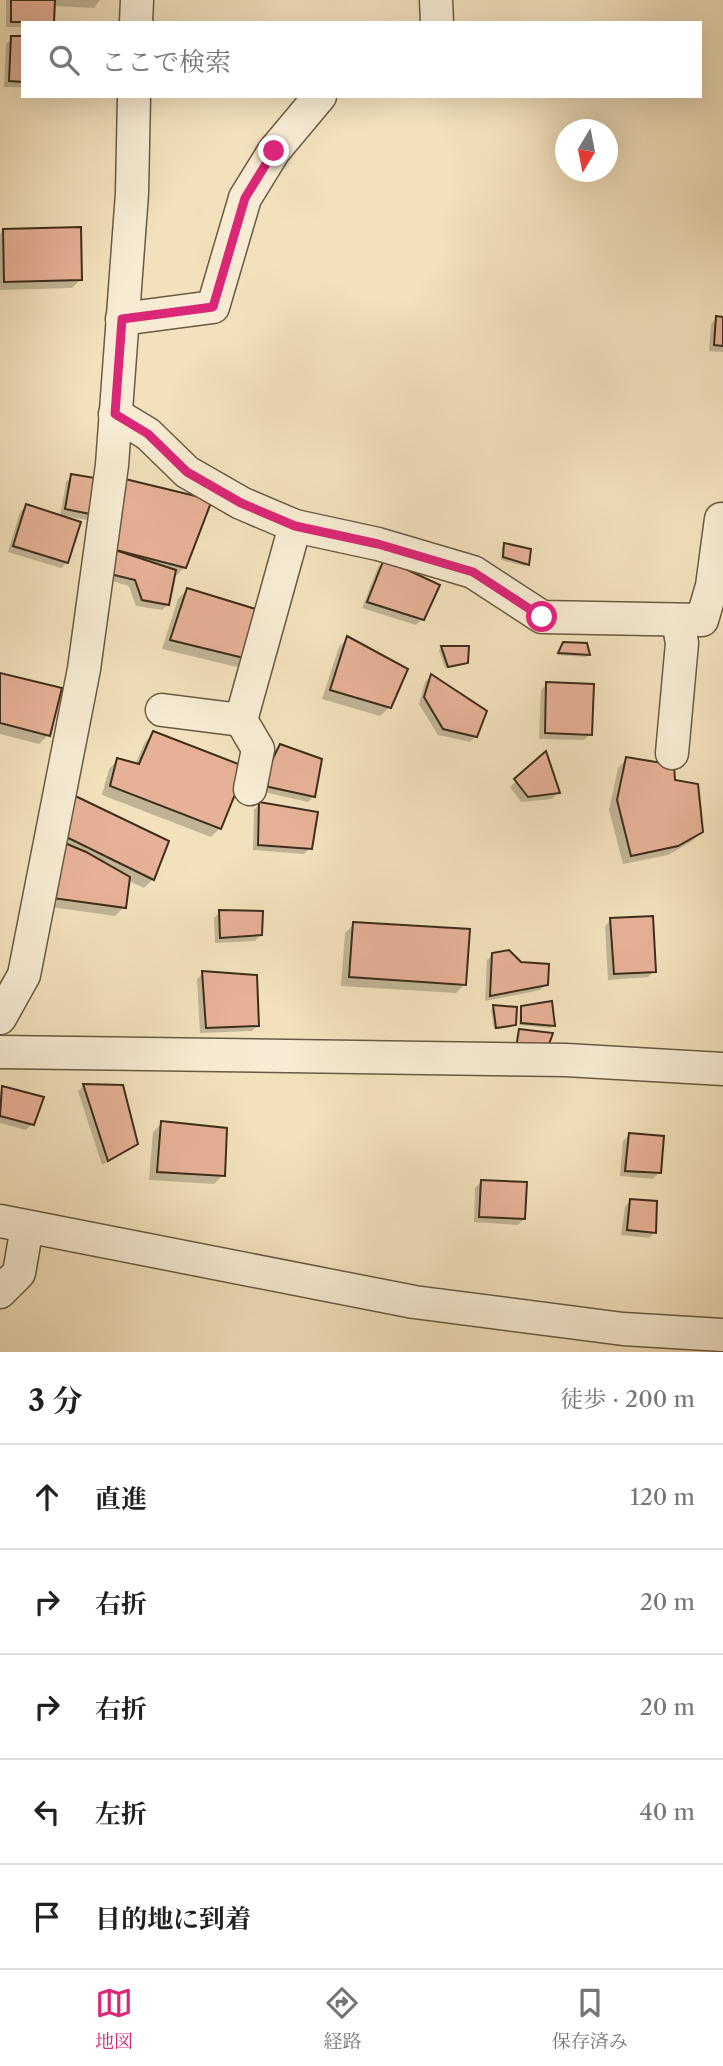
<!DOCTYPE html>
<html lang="ja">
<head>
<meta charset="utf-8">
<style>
  body { margin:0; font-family:"Libre Caslon Text","Noto Serif JP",serif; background:#f2f2f2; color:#202124 }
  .compass { position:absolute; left:555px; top:119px; width:63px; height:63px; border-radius:50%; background:#fff; box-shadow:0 7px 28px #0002; rotate:190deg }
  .stop { position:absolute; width:21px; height:21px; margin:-16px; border:5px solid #db2777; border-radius:50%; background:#fff }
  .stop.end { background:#db2777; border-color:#fff; box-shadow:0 2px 7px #0008 }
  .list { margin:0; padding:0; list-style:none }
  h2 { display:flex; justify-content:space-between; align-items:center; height:91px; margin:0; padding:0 28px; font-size:30px }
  h2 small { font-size:23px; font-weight:400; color:#757577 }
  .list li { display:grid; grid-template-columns:46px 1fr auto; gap:21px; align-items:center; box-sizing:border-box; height:105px; padding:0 28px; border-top:2px solid #e0e0e0 }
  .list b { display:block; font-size:26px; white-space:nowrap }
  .list em { font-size:23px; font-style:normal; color:#757577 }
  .icon { flex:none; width:38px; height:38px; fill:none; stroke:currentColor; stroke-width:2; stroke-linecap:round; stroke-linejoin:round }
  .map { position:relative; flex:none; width:723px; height:1352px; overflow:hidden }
  .search { position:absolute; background:#fff; box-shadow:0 7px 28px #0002; left:21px; right:21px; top:21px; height:77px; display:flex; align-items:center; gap:18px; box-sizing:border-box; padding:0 24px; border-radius:0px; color:#757577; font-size:26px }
  .sheet { height:616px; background:#fff }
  nav { display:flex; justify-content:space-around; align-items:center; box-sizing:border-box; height:98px; border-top:2px solid #e0e0e0; background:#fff; font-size:19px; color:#757577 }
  nav a { display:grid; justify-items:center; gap:4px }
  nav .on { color:#db2777 }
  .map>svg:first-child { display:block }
  .shadow { fill:#0003 }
  .building { fill:#e7b197; stroke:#3d2e1a; stroke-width:2 }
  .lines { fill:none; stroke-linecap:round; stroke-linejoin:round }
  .minor-casing { stroke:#6a5b42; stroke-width:35 }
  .minor { stroke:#f7ecd3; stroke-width:32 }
  .route { stroke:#db2777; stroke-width:9 }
</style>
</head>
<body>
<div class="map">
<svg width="723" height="1352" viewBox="0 0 723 1352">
  <rect width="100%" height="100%" fill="#f2e1bc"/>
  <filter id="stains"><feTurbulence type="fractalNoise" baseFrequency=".00286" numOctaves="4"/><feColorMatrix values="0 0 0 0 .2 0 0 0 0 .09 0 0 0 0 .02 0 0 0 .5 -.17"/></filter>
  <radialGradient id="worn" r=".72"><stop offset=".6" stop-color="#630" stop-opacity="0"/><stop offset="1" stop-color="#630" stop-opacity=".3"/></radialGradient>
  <g class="shadow">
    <polygon points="6,0 100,0 94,8 53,6 51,23 23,23 23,27 6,27"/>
    <polygon points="12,38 23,38 23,87 4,87 6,44"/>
    <polygon points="3,231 81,279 72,288 0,290 0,234"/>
    <polygon points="717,318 723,318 723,352 709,351 711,324"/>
    <polygon points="72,476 93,514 87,520 66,516 67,562 61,568 8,552 20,512 26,506 60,517 66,482"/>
    <polygon points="112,489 185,567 176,576 174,575 168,604 162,610 136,606 129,586 105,579"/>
    <polygon points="505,545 527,564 525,566 501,560 502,547"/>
    <polygon points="384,562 422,619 416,625 362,608 378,567"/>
    <polygon points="187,590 246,658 237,667 162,649 178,599"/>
    <polygon points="348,638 390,707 380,716 322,699 339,647"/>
    <polygon points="563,644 588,655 586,657 557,655"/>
    <polygon points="441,647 466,663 463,665 445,668 439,650"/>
    <polygon points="0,674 48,735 39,744 0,734"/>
    <polygon points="431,676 476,736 470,742 438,735 419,704 425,682"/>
    <polygon points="547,684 590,734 584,740 539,739 541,690"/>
    <polygon points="154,733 220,828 211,837 102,795 109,769 118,760 135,765 145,742"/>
    <polygon points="280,746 314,796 308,802 255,790 274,752"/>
    <polygon points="545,754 558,793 552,799 521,802 510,787"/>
    <polygon points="627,759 674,782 701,832 692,841 668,855 623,864 609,810 618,768"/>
    <polygon points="58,803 153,879 144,888 127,880 124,907 115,916 37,905"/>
    <polygon points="259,804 310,848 304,854 253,850 254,810"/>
    <polygon points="220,912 261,935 255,941 215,943 214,918"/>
    <polygon points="611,920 654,971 648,977 608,980 605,926"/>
    <polygon points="354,924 465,984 456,993 341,986 345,933"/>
    <polygon points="493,954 546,984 540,990 485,1001 487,960"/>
    <polygon points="203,973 258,1025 252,1031 200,1033 197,979"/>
    <polygon points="494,1006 514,1024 511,1027 494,1029 491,1009"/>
    <polygon points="522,1008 553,1026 550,1028 519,1025 520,1011"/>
    <polygon points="84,1085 136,1143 130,1149 102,1165 78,1091"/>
    <polygon points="3,1088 32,1124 26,1130 0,1123 0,1091"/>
    <polygon points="162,1123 223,1175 214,1184 149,1180 153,1132"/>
    <polygon points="629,1135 659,1173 653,1179 620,1176 623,1141"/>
    <polygon points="481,1182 524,1219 518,1225 474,1222 475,1188"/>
    <polygon points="631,1200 655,1232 649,1238 621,1235 625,1207"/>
  </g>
  <g class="building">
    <polygon points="11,0 55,0 54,22 11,22"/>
    <polygon points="11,36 23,36 23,82 9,81"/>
    <polygon points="81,227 82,280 4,282 3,229"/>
    <polygon points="716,316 723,317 723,346 714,345"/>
    <polygon points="71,474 101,479 95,515 65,509"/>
    <polygon points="121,478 212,500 186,568 112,549"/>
    <polygon points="26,504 81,522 68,563 13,546"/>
    <polygon points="504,543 531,549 529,565 503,557"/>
    <polygon points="112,549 176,570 169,605 142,600 135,580 110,574"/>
    <polygon points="384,559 440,585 424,620 367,602"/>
    <polygon points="187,588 262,611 248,659 170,640"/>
    <polygon points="347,636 408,669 391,708 330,690"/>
    <polygon points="563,642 587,643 590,655 558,653"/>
    <polygon points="441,646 469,646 468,663 448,667"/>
    <polygon points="0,673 62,688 50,736 0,723"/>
    <polygon points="431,674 487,711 477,737 443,729 424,697"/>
    <polygon points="546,682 594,684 592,735 545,733"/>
    <polygon points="153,731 246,767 221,829 110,786 117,758 139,764"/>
    <polygon points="280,744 322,759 315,797 260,785"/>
    <polygon points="546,751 560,793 528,797 514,779"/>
    <polygon points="626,757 674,765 675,780 698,784 703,832 678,846 631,856 617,800"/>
    <polygon points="67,792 169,841 154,880 54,831"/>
    <polygon points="259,802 318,812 312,849 258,845"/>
    <polygon points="53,838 86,852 130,877 126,908 45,897"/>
    <polygon points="219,910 263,911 262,935 220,938"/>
    <polygon points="653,916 656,972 614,974 610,918"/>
    <polygon points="353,922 470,929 466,985 349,977"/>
    <polygon points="509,950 521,962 549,964 548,985 490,996 492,953"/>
    <polygon points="202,971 257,975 259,1026 206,1028"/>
    <polygon points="552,1001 555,1026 521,1023 521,1006"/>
    <polygon points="493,1005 517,1007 516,1025 496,1028"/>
    <polygon points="519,1029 553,1033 548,1047 516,1048"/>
    <polygon points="83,1084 123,1085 138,1144 108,1161"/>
    <polygon points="2,1086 44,1097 34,1125 0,1116"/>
    <polygon points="161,1121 227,1128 225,1176 157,1172"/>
    <polygon points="629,1133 664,1136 661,1173 625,1171"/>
    <polygon points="481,1180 527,1182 525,1219 479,1217"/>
    <polygon points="630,1199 657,1201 656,1233 627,1230"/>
  </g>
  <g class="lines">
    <g class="minor-casing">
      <g id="minor">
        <polyline points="436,0 437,23"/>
        <polyline points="136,23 137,0"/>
        <polyline points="122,319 213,307 245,198 274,151 320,96"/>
        <polyline points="115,414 148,434 187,472 241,503 295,526 378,544 473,572 542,617 702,620 712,586 721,519"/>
        <polyline points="162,710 241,720 295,526"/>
        <polyline points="241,720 258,749 250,789"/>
        <polyline points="672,753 682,643 678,621"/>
        <polyline points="0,1018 24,975 84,669 112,465 132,193 134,96"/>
        <polyline points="0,1052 566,1060 723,1069"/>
        <polyline points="0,1221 414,1302 623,1329 723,1335"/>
        <polyline points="0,1292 19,1273 27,1227"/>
      </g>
    </g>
    <use href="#minor" class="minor"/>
  </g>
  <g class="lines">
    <polyline class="route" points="274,151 245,198 213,307 122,319 115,414 148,434 187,472 241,503 295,526 378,544 473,572 542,617"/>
  </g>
  <rect width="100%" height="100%" filter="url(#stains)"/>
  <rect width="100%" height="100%" fill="url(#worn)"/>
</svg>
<svg class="compass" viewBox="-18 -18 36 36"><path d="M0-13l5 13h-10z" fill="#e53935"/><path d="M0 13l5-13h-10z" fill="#757577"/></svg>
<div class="stop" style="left:542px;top:617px"></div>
<div class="stop end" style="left:274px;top:151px"></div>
<div class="search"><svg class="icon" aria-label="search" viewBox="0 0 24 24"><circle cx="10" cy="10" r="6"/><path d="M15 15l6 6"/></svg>ここで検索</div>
</div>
<section class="sheet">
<h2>3 分<small>徒歩 · 200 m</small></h2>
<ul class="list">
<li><svg class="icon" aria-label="ahead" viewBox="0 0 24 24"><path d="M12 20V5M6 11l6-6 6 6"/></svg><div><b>直進</b></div><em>120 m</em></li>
<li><svg class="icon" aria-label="right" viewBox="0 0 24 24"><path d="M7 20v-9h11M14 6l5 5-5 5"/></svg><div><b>右折</b></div><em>20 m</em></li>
<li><svg class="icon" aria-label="right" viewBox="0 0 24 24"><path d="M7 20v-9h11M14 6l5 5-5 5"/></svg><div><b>右折</b></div><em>20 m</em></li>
<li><svg class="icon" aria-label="left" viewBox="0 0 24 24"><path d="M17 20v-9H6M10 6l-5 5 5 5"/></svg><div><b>左折</b></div><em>40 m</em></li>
<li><svg class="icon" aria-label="arrive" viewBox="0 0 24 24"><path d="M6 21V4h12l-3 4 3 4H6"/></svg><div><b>目的地に到着</b></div></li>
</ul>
</section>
<nav>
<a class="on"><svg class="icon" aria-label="map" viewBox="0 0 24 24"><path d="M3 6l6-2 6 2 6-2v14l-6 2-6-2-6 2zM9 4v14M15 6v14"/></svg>地図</a>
<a><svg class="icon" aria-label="directions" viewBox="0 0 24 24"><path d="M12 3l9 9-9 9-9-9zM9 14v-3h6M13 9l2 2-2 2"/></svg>経路</a>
<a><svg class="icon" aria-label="saved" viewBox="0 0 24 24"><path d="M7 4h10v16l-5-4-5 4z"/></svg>保存済み</a>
</nav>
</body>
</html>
